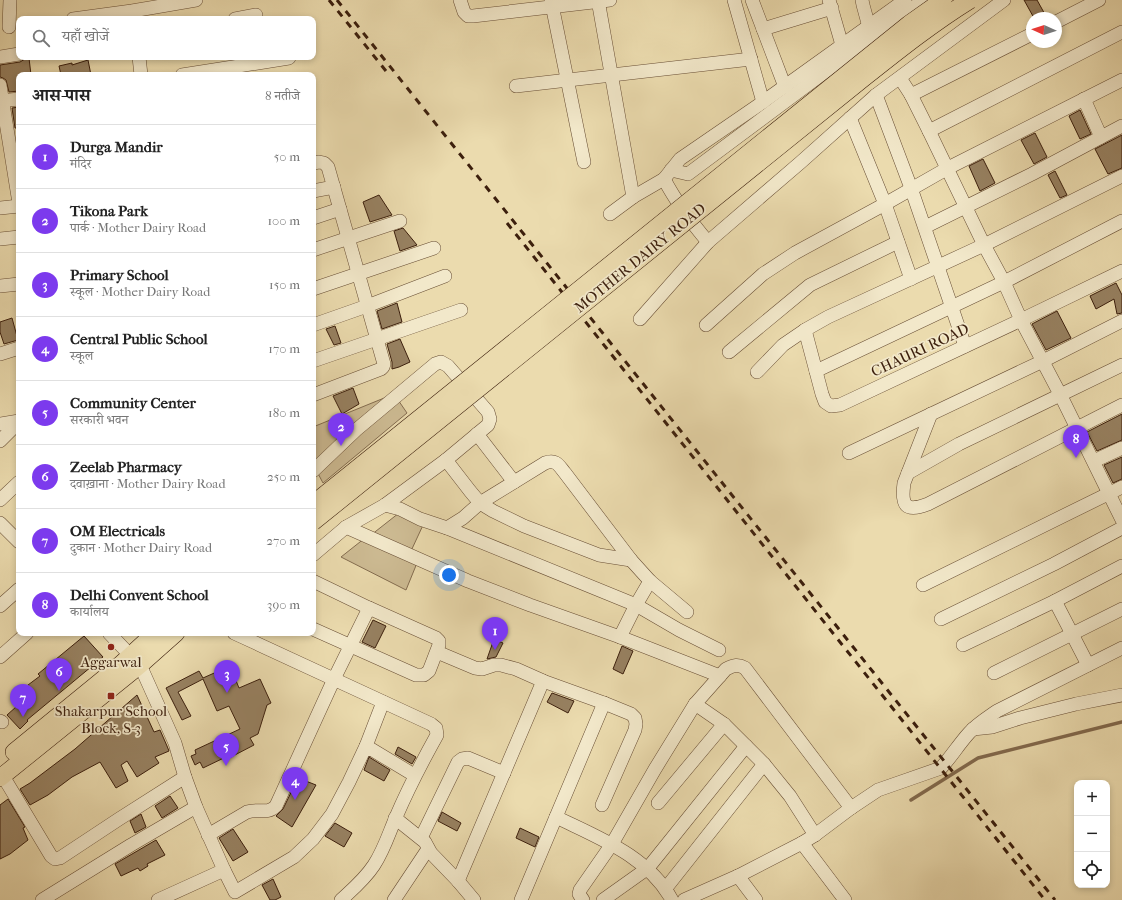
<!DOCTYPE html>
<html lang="hi">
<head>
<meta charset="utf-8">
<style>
  body { margin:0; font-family:"IM FELL French Canon","Noto Serif Devanagari",serif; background:#f6f6f6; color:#222 }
  .controls { position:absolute; right:12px; bottom:12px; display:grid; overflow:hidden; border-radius:8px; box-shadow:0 2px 6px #0003 }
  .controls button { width:36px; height:36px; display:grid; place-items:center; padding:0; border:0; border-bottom:1px solid #e0e0e0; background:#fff; color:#222; font:20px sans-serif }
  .compass { position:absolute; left:1026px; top:12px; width:36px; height:36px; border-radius:50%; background:#fff; box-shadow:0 2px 6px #0003; rotate:273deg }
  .you { position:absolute; left:449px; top:575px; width:14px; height:14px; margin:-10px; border:3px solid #fff; border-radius:50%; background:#1a73e8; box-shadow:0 0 0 6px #1a73e833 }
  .badge { display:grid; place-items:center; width:26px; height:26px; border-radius:50%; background:#7c3aed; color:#fff; font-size:13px; font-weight:700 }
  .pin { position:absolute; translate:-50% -33px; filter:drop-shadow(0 1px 2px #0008) }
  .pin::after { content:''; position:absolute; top:21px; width:14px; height:12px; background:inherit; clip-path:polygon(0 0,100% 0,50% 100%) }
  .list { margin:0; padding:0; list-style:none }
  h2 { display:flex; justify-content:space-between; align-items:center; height:52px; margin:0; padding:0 16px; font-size:17px }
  h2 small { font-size:13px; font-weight:400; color:#767676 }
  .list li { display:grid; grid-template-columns:26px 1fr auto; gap:12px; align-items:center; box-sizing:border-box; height:64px; padding:0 16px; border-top:1px solid #e0e0e0 }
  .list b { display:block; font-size:15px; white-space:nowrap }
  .list p { margin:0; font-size:13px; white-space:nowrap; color:#767676 }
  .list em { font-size:13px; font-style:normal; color:#767676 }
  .icon { flex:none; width:22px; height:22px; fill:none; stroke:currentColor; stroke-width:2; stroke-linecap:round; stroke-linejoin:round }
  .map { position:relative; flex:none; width:1122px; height:900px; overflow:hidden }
  .search { position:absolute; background:#fff; box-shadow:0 2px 6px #0003; left:16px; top:16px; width:300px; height:44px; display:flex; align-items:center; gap:10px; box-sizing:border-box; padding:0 14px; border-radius:8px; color:#767676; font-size:15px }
  .panel { position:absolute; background:#fff; box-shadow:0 2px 6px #0003; left:16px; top:72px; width:300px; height:564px; border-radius:8px }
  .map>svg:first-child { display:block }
  .green { fill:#cdbb93; stroke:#846d50 }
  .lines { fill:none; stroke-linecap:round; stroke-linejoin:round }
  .stream { stroke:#82694d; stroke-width:3.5 }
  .building { fill:#978161; stroke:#3c1f0d }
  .minor-casing { stroke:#684e35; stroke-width:14 }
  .major-casing { stroke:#3c1f0d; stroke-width:18 }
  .minor { stroke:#f2e8ca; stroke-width:13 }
  .major { stroke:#ebdbae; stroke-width:17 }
  .rail { stroke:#3c1f0d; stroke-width:3; stroke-dasharray:7 7; stroke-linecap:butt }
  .major-bridge-casing { stroke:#3c1f0d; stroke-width:18; stroke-linecap:butt }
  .major-bridge { stroke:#ebdbae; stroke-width:17 }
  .poi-dot { fill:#8f2418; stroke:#f2e8ca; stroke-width:1.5 }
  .labels { text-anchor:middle; stroke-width:3.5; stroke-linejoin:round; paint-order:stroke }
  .street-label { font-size:15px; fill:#3c1f0d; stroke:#f2e8ca }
  .poi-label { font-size:15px; fill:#3c1f0d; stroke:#f2e8ca }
</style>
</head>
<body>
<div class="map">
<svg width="1122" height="900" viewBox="0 0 1122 900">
  <rect width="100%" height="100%" fill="#ebdbae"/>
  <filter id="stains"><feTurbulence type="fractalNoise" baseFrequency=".005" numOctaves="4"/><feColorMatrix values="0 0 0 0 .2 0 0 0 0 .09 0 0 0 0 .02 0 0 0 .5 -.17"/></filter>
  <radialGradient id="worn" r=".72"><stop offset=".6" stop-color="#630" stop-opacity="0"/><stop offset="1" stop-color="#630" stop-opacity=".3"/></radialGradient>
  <g class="green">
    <polygon points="394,394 407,413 323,483 313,464 313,427"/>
    <polygon points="399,513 424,523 411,551 371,535"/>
    <polygon points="365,538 417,563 406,590 341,557"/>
  </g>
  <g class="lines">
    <polyline class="stream" points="911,800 978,758 1122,722"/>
  </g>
  <g class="building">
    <polygon points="1024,0 1037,0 1047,18 1034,18"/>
    <polygon points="29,58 31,75 19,75 19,91 9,92 6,80 3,78 0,77 0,65 20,62 25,59"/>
    <polygon points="88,60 91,75 61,75 59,66 72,63 72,65"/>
    <polygon points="19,107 19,128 15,128 12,108"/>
    <polygon points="1080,110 1091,134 1080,139 1069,116"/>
    <polygon points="1035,133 1047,157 1034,164 1021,140"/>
    <polygon points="1122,135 1122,168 1108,174 1095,149"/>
    <polygon points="983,159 995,183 980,191 969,166"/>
    <polygon points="1055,171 1067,195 1060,198 1048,175"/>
    <polygon points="379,195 392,215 370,222 363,202"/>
    <polygon points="403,228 417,245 400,251 394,231"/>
    <polygon points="1116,283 1122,295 1122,313 1117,314 1114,299 1096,309 1090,296"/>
    <polygon points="397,303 402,322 382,329 377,311"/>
    <polygon points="1057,311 1071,338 1046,350 1032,324"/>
    <polygon points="12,318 18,340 4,344 0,332 0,322"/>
    <polygon points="335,326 341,343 334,345 326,329"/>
    <polygon points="400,339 410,362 399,367 392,369 392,362 387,344"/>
    <polygon points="353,388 359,404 342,414 333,396"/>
    <polygon points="1122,414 1122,440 1097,451 1087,432"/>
    <polygon points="1122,457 1122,479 1113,483 1104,465"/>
    <polygon points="373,620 386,626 375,648 362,642"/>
    <polygon points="84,636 103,657 27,720 28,721 20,729 7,715 26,698 20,691 40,676 38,674"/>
    <polygon points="494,639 503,643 496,657 487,659"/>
    <polygon points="622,646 633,651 623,674 613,669"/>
    <polygon points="230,666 239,688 260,679 271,703 267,705 258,734 250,738 254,745 231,757 230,755 203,768 200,762 195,765 191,756 196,754 195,750 240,729 229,706 217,711 203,679 178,692 191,716 182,720 166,688 199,671 203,678"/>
    <polygon points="552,693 574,701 568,713 547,702"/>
    <polygon points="137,695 154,732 160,730 167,746 169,751 155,757 159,763 137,777 127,761 121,765 128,781 116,788 100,762 72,777 48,795 30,805 20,789 30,783 75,749"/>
    <polygon points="398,747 416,757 412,764 395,754"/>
    <polygon points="369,757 390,770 384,781 364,770"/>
    <polygon points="298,778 316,785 292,827 276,816 283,809"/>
    <polygon points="170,796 178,808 162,818 155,806"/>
    <polygon points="8,799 25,827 23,828 28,840 10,854 0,859 0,805"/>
    <polygon points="442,812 461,823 457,831 438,821"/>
    <polygon points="141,814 146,827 135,833 130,821"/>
    <polygon points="335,823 352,833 344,847 325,836"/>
    <polygon points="520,828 539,837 535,847 516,838"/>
    <polygon points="233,829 248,852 233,861 219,838"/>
    <polygon points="156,840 165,855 147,864 148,866 140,871 138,868 121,876 115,864"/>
    <polygon points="273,879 281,897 275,900 270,900 262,885"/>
  </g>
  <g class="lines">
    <g class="minor-casing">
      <g id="minor">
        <polyline points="460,0 464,12 468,16 473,16 610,0"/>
        <polyline points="551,0 584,162"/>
        <polyline points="598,0 633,197"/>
        <polyline points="734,0 763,102"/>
        <polyline points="752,0 785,87"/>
        <polyline points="829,0 842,45"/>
        <polyline points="862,0 863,5 869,27"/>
        <polyline points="73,19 132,11 196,0"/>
        <polyline points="235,19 256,15"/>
        <polyline points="1056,22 1099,0"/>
        <polyline points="9,27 10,0"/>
        <polyline points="763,29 832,8"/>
        <polyline points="0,57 19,54"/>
        <polyline points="139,57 141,75"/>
        <polyline points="182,75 289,58"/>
        <polyline points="900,78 911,95 929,131 984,245 1004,282 1021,320 1061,396 1122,520"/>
        <polyline points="0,85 19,203"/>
        <polyline points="516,86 751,59"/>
        <polyline points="876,95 911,188 965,346"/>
        <polyline points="911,95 1032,34"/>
        <polyline points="1084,99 1101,137"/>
        <polyline points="0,101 19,99"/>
        <polyline points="850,118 885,204 911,279"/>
        <polyline points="929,131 1122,32"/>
        <polyline points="313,163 319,162 324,163 328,167 384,364 383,367 381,369 313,395"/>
        <polyline points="671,170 688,174 885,27 924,0"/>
        <path d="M664 179C676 202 691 222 708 242"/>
        <polyline points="313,191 334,187"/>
        <polyline points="0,208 19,206"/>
        <polyline points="610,214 633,197 664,179 680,159 763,102 905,0"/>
        <polyline points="313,218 340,209"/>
        <polyline points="925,227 1032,174 1122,126"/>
        <polyline points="0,239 19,237"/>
        <polyline points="313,250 400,221"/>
        <polyline points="0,286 19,284"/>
        <polyline points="313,289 434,248"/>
        <polyline points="640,319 708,242 801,162 876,95 1004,0"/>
        <polyline points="313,325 367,306 445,276"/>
        <polyline points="706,325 763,274 795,253 885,204 948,168 1122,80"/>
        <polyline points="805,330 822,394 825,402 831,406 840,405 1021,320 1122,271"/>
        <polyline points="729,352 810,285 898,242"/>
        <polyline points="0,354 19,348"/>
        <polyline points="313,361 461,310"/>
        <polyline points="816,371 1004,282 1122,221"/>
        <polyline points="757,372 783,345 805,330 828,317 984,245 1122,176"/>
        <path d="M931 414 904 483C901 505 905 513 928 504L1122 405"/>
        <polyline points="0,424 19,421"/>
        <polyline points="477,434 514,482"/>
        <polyline points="0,441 19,422"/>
        <polyline points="849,453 1043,361 1122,321"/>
        <polyline points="446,460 470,491 480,503 493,511 524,526 599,555 631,560"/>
        <polyline points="1094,461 1122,448"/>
        <polyline points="313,471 356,430 435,364 441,362 448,366 488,412 490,419 488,425 446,460 385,505 346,527 313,555"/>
        <polyline points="908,473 959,444 1122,365"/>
        <polyline points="0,500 19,482"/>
        <polyline points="385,505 400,509 420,519 447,528 636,605 679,630 719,650"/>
        <polyline points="0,523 19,542"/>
        <polyline points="346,527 468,581 530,605 620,637 720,676"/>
        <path d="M447 528 463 518 480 503 545 463C557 459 559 466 565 473L631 560 650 581 687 612"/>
        <polyline points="313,581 369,608 436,638 439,641 439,645 429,671 424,675 416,675 313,629"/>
        <polyline points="923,585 1122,487"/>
        <polyline points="1055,601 1088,665"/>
        <polyline points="0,606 19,589"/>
        <polyline points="941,619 1054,564 1122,528"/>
        <polyline points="109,633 130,655"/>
        <path d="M234 633 431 724 436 728 437 735C422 762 408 789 396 817 389 833 384 850 374 865 365 879 353 889 341 900"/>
        <polyline points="620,637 636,605 650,581"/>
        <polyline points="963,645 1055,601 1122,566"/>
        <polyline points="437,652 475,668 482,669 494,665 501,665 516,669 543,681 604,703 631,714 635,718 636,724 635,730 602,805"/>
        <polyline points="0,657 27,633"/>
        <polyline points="140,665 175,743 185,777 196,807 224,870"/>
        <polyline points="994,673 1122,609"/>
        <polyline points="0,721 2,722"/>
        <polyline points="973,729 992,727 1020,718 1076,704 1122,695"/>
        <polyline points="366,746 383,702"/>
        <polyline points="3,776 51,856 55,859 60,858 119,819 185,777"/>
        <polyline points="658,803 724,724"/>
        <path d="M556 817C599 838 648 856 672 900"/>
        <polyline points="395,818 425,842 431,853 458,881 474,900"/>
        <path d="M208 835 247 812C259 808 267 815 276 806L334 679 369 608"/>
        <path d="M815 835 790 796 764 764 724 724 695 704 726 669C734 665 738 664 745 668L851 808"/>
        <polyline points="421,838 458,762 462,759 468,758 504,773"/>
        <polyline points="802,843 845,900"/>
        <polyline points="738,876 756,900"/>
        <polyline points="458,881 543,681"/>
        <polyline points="666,888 764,764"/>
        <polyline points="42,900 131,845 196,807"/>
        <polyline points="158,900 224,870 235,892 294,857 313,839 332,814 349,782 366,746 414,775"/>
        <polyline points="394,900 428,849"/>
        <polyline points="521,900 604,703"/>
        <polyline points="583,900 579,894 580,890 612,844 655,769 695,704"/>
        <polyline points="603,900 648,868 746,746"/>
        <path d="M684 900 738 876 802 843 815 835 851 808 878 790 941 768C951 757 959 744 969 733 977 724 987 718 997 711L1122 648"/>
      </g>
    </g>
    <g class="major-casing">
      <g id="major">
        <polyline points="14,752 118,667 155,633"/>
        <polyline points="0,778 140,665 176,633"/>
      </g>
    </g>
    <use href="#minor" class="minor"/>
    <use href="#major" class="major"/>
    <g class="rail">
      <polyline points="329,0 390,76"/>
      <polyline points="337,0 1055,900"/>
      <polyline points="507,223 1045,900"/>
    </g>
    <g class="major-bridge-casing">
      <g id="major-bridge">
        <polyline points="313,504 909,24 943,0"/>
        <path d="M313 522 865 77C899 50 933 23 970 0"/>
      </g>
    </g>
    <use href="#major-bridge" class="major-bridge"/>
  </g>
  <g class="poi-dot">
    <circle cx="111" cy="647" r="4"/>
    <rect x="107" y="692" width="8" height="8" rx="2"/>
  </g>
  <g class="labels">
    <g class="street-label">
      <text transform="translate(640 258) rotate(-39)" y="5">MOTHER DAIRY ROAD</text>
      <text transform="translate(920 350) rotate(-25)" y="5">CHAURI ROAD</text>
    </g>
    <g class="poi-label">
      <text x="111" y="667">Aggarwal</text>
      <text x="111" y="716">Shakarpur School<tspan x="111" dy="17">Block, S-3</tspan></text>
    </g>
  </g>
  <rect width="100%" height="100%" filter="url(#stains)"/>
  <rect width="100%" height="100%" fill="url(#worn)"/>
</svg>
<div class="controls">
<button>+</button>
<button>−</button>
<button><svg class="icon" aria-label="locate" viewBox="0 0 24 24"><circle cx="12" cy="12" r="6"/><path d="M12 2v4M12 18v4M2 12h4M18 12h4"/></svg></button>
</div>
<svg class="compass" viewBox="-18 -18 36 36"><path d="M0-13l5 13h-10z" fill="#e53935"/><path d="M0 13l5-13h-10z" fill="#767676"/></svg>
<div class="you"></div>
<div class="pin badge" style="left:495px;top:650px">1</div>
<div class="pin badge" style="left:341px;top:446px">2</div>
<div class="pin badge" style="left:227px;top:693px">3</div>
<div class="pin badge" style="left:295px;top:800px">4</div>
<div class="pin badge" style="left:226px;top:766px">5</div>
<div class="pin badge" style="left:59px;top:691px">6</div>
<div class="pin badge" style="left:23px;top:717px">7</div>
<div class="pin badge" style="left:1076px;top:458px">8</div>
<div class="search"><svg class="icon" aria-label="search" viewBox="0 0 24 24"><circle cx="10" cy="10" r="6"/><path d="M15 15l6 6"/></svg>यहाँ खोजें</div>
<section class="panel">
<h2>आस-पास<small>8 नतीजे</small></h2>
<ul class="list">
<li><span class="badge">1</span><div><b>Durga Mandir</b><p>मंदिर</p></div><em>50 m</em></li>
<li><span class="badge">2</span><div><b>Tikona Park</b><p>पार्क · Mother Dairy Road</p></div><em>100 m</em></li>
<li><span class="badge">3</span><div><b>Primary School</b><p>स्कूल · Mother Dairy Road</p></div><em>150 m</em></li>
<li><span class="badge">4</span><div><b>Central Public School</b><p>स्कूल</p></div><em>170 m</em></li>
<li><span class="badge">5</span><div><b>Community Center</b><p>सरकारी भवन</p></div><em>180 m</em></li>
<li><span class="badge">6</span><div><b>Zeelab Pharmacy</b><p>दवाख़ाना · Mother Dairy Road</p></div><em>250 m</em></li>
<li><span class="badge">7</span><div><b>OM Electricals</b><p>दुकान · Mother Dairy Road</p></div><em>270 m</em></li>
<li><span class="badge">8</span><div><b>Delhi Convent School</b><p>कार्यालय</p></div><em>390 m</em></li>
</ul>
</section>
</div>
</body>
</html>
